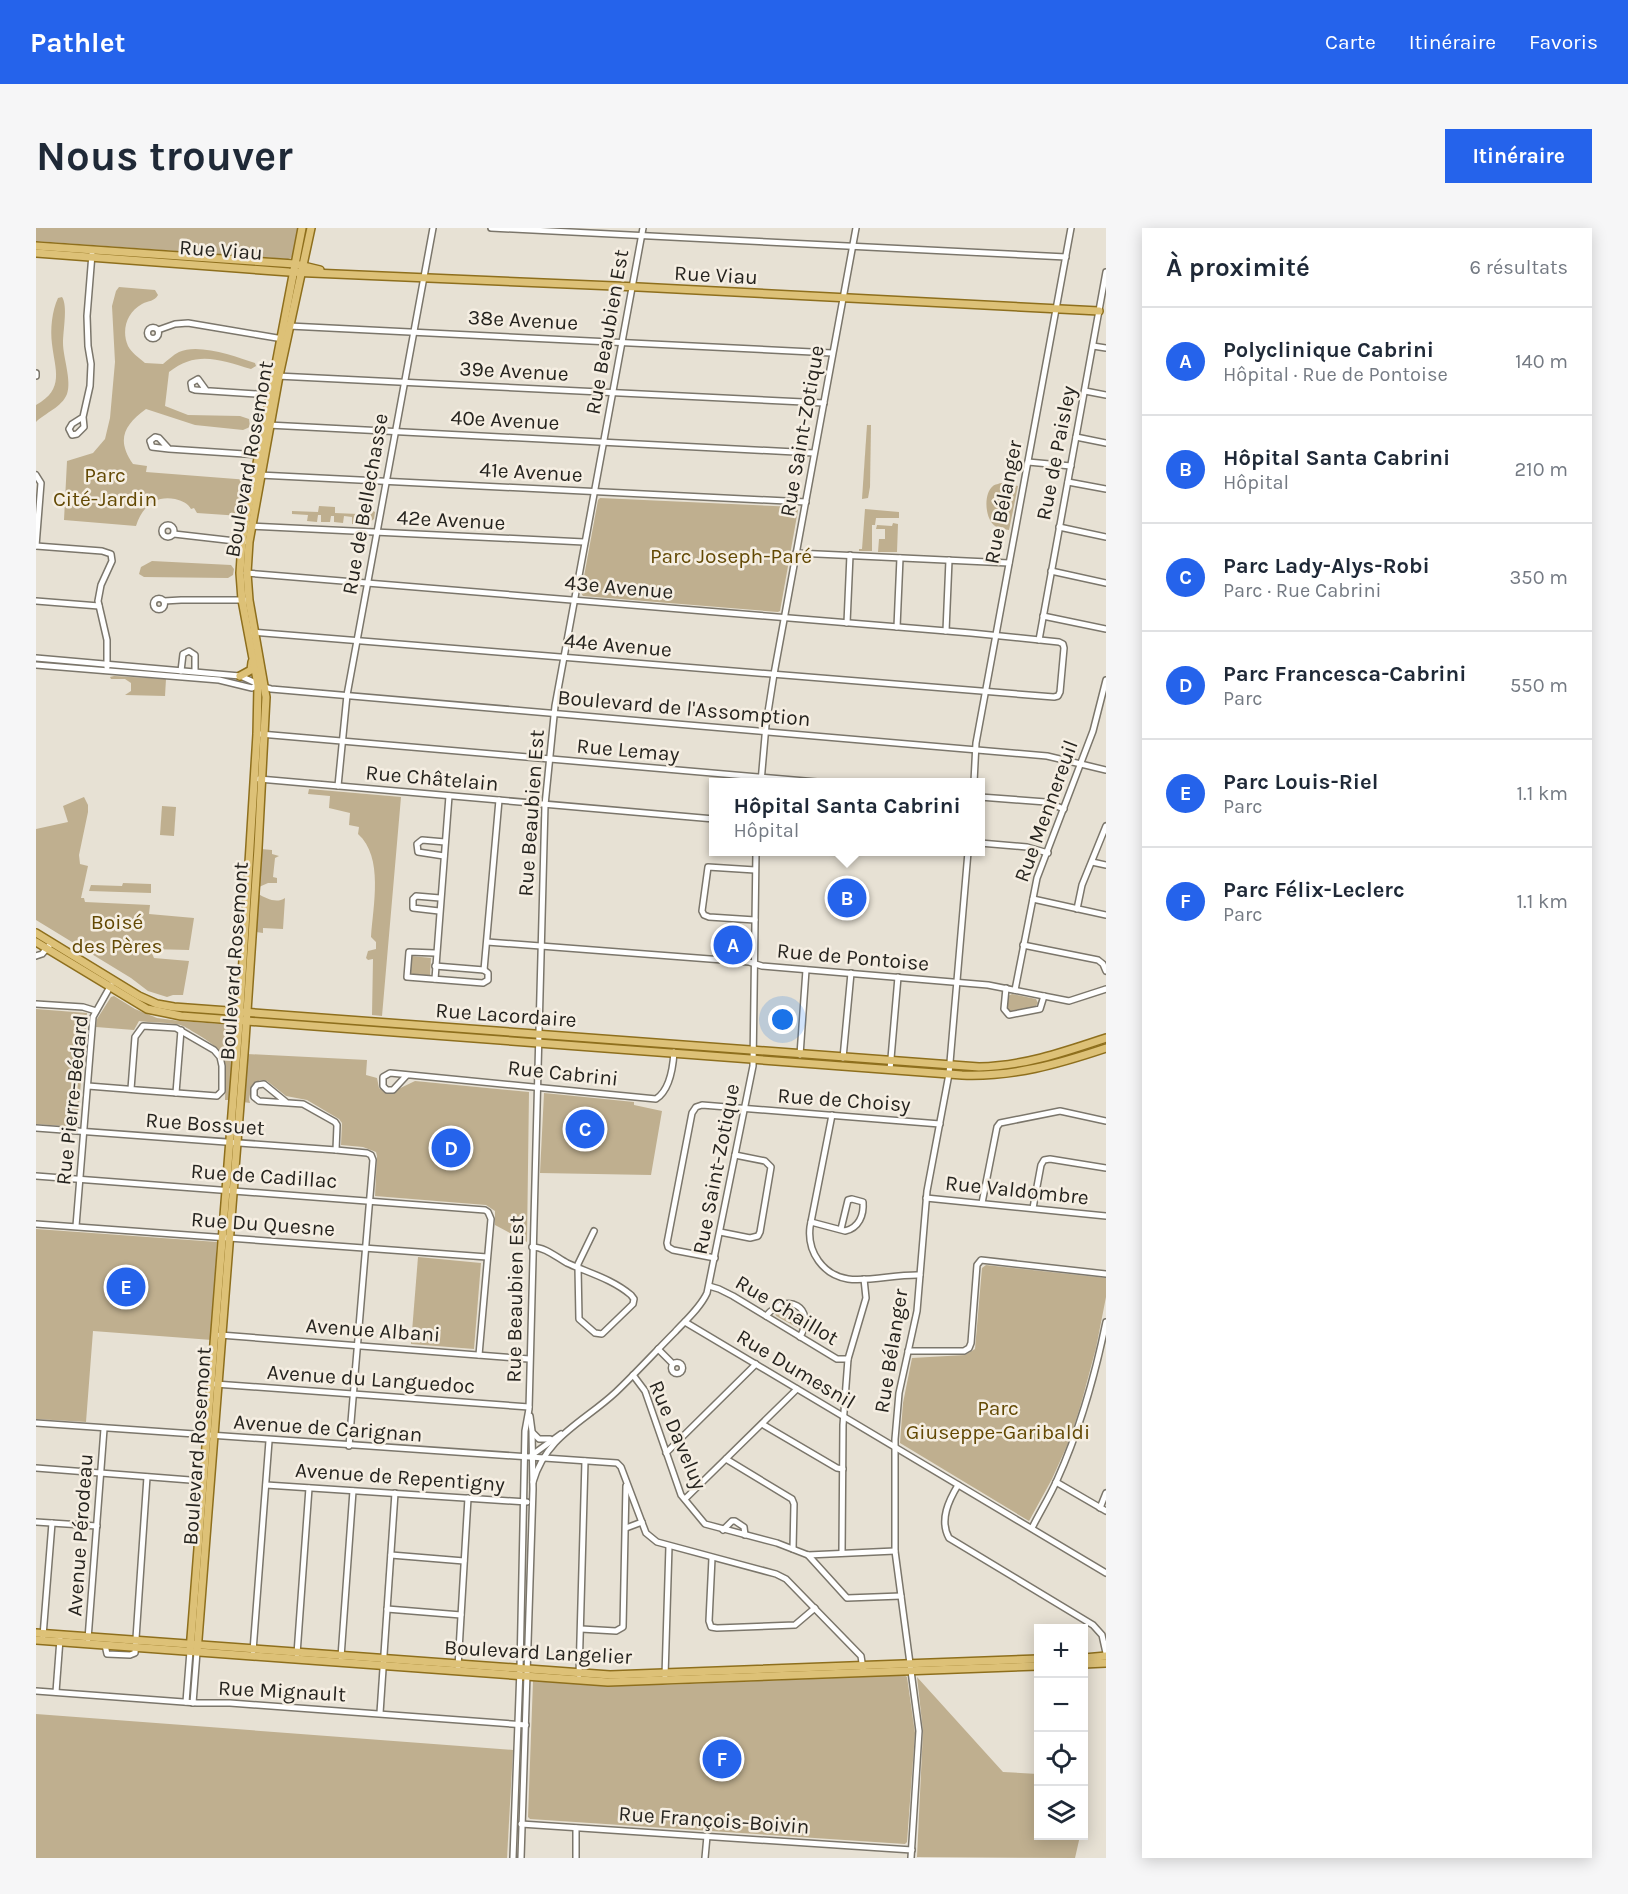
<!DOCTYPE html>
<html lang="fr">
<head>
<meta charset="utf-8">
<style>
  body { margin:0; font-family:Karla,sans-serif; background:#f6f6f7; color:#1f2937 }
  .controls { position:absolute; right:18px; bottom:18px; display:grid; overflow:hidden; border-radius:0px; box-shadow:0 3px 15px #0003 }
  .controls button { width:54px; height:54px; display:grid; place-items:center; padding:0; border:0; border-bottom:2px solid #e0e1e3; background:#fff; color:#1f2937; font:30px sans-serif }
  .you { position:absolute; left:747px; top:792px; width:21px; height:21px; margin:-15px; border:4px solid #fff; border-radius:50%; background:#1a73e8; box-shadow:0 0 0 9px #1a73e833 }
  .badge { display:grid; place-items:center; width:39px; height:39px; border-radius:50%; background:#2563eb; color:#fff; font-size:20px; font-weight:700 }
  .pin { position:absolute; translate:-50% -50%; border:3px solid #fff; box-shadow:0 2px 6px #0006 }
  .popup { position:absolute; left:673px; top:550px; width:276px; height:78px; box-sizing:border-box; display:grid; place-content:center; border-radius:0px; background:#fff; filter:drop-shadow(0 2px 4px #0005); font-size:20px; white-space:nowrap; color:#747a83 }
  .popup b { font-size:22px; color:#1f2937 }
  .popup::after { content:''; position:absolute; left:50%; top:100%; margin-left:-12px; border:12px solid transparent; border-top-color:#fff }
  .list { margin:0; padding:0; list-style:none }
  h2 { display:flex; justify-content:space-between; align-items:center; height:78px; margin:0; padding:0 24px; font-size:26px }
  h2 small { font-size:20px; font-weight:400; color:#747a83 }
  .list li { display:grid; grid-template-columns:39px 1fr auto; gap:18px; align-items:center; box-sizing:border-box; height:108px; padding:0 24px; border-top:2px solid #e0e1e3 }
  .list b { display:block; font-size:22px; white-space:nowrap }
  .list p { margin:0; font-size:20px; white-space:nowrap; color:#747a83 }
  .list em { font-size:20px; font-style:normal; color:#747a83 }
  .icon { flex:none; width:33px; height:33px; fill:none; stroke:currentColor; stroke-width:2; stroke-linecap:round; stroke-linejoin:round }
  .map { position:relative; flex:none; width:1070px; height:1630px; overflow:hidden; border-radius:0px }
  header { display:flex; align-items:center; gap:36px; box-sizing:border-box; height:84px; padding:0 30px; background:#2563eb; color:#fff }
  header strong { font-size:28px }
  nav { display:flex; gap:33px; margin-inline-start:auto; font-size:21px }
  .intro { display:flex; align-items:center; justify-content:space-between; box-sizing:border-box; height:144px; padding:0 36px }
  h1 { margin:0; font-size:42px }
  .button { padding:15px 27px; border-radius:0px; background:#2563eb; color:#fff; font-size:21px; font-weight:700 }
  main { display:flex; gap:36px; padding:0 36px }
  aside { flex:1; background:#fff; border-radius:0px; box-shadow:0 3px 15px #0003 }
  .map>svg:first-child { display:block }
  .green { fill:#bfaf8f }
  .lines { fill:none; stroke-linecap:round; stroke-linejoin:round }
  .minor-casing { stroke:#7b766b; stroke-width:8 }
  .major-casing { stroke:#8e6f1d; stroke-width:10 }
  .minor { stroke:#fff; stroke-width:5 }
  .major { stroke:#ddc177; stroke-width:7 }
  .labels { text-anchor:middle; stroke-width:5; stroke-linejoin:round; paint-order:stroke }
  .street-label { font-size:21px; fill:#26241f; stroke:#f5eee2 }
  .park-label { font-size:21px; fill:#624803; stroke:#f5eee2 }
</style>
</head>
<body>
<header>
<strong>Pathlet</strong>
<nav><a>Carte</a><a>Itinéraire</a><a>Favoris</a></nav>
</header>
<div class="intro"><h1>Nous trouver</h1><a class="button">Itinéraire</a></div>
<main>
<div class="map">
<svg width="1070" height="1630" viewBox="0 0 1070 1630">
  <rect width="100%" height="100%" fill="#e7e1d4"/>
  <g class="green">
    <polygon points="0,0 262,0 257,29 252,31 0,13"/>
    <path d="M83 59 119 62 122 67C118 74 113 72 106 76 91 84 85 102 92 118 95 124 103 130 109 135L127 136C132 132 137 127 143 124 162 115 199 128 219 135L220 138 215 141C184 132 161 122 133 144L129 178 152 187 204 188 213 191 214 199 207 202 159 197 110 181C88 197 80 212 97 236L111 238 110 244 213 252 205 288 161 285 158 280 155 281C152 275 146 273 139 271 119 267 106 279 100 298L28 292 31 233 57 225 69 211 74 190 79 134 76 78 80 63Z"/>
    <path d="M26 69C32 78 27 102 27 115 27 129 36 153 31 166 26 179 9 185 0 194V177C29 161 19 142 16 116 14 101 16 83 22 70Z"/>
    <polygon points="831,197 835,197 834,259 832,270 826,271"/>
    <path d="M966 255 982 258 973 302C969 301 963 301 959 298 949 291 947 266 957 258 958 257 964 255 966 255Z"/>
    <polygon points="564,270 760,279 762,282 744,383 742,384 547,368 545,365 562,272"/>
    <polygon points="283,278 299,279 299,285 322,286 322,289 331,289 332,283 334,281 339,284 338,291 330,297 316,296 316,289 308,288 307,295 298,294 298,288 295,288 294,294 285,294 285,287 282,287 281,294 271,293 272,287 256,286 256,283 282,284"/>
    <polygon points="829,281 863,284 863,290 840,290 839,297 836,297 836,323 823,323 823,321 826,321"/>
    <polygon points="857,295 862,296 861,324 842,324 843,311 849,311 849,301 840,301 841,297 856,298"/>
    <polygon points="116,333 195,337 198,341 197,347 192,350 108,349 103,346 105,339"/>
    <polygon points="78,448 130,451 129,468 89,467 95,463 95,455 89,451 75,451 74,449"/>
    <path d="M273 561 365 569 346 788 336 787 337 731 332 732 330 730 332 723 340 721V714L335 709C337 678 348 629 322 606L323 599 313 597 314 585 293 580 294 568 272 566Z"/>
    <polygon points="48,569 52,577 52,584 43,627 44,636 52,638 45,670 48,670 49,674 114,677 113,686 158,690 153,722 114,721 118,730 153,733 147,767 137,767 131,769 112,763 95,750 0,692 0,601 32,594 27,578"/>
    <polygon points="126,578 140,579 138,608 124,607"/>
    <polygon points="225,621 236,622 236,626 243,628 239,630 237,649 241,650 241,655 232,655 223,659"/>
    <polygon points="87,655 115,656 115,665 53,663 55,657 86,658"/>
    <path d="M222 666C230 670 240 676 249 670L247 701 227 700V705L220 704Z"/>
    <polygon points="375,728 395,730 394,748 374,746"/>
    <polygon points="976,766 1000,771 1002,775 999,779 973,784 971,779 972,768"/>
    <path d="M78 768 99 781 121 790 144 793 199 797 194 872H189C190 834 196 827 161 806 154 802 148 797 140 796 128 794 115 795 103 793L98 802 60 799 61 791 75 769Z"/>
    <polygon points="0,781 51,785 41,899 0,896"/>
    <polygon points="211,826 331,832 330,847 341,850 343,860 352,866 379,853 493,864 491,1014 459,997 459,983 450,977 339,968 341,928 340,924 327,919 305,917 306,895 303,891 271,872 250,868 231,853 224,852 216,857 213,871 214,875 207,874"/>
    <polygon points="508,865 598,874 598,877 626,883 615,947 504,945"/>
    <polygon points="0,1001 181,1014 176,1112 57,1103 50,1194 0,1191"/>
    <polygon points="382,1029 445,1035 438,1121 375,1116"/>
    <polygon points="950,1037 1070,1050 1070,1069 1060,1120 1045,1176 1034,1211 1016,1251 993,1293 864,1215 867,1175 876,1130 929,1127 939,1121 946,1040"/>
    <path d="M746 1080C759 1079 770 1088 764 1101L740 1088 739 1085Z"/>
    <polygon points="868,1447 871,1449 879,1505 871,1614 869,1616 494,1591 492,1589 497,1453 570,1457 629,1457"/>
    <polygon points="881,1449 967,1544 1002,1546 1002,1608 1044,1608 1039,1630 881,1629 887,1503"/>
    <polygon points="0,1486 477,1522 471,1630 0,1630"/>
  </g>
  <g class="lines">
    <g class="minor-casing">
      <g id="minor">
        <polyline points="455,0 1030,29"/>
        <polyline points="253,98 796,125"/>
        <circle cx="117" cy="105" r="5.5"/>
        <polyline points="122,102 139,96 152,95 247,111"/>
        <polyline points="1057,118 1070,120"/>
        <polyline points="0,145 0,148"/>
        <polyline points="241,148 788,175"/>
        <polyline points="170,162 162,151 155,155 156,161 159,162 236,167"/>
        <polyline points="1049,163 1070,167"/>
        <polyline points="47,189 48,199 41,206 36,207 33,201 36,196 47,189 54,158 55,136 52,118 51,88 56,26"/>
        <polyline points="232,197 778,225"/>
        <polyline points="1040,209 1070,215"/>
        <polyline points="133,221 116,219 114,213 119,209 123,210 133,221 225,227"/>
        <polyline points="992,234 1035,238"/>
        <polyline points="0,247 5,255 0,318"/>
        <polyline points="223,247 770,274"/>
        <polyline points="1032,254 1070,261"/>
        <circle cx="132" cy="303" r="6"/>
        <polyline points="214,298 548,314"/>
        <polyline points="1023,299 1070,309"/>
        <polyline points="138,306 208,314"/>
        <polyline points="0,318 66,323 75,326 76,333 65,357 62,373 71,412 71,439"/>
        <polyline points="760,325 973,335"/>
        <polyline points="1015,343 1070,355"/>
        <polyline points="210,345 935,405 1023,414 1027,416 1028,420 1024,464 1022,468 1018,469 216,404"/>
        <circle cx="123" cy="376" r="5.5"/>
        <polyline points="0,373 63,378"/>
        <polyline points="128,373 145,372 209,372"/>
        <polyline points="1007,388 1070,401"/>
        <polyline points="811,395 814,327"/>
        <polyline points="861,399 864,330"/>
        <polyline points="910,403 913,332"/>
        <polyline points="1003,412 1070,44"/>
        <path d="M0 430 204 448C215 452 223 458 235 461L1011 528 1070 542"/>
        <polyline points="0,437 183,452 216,460 222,457"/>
        <polyline points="145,443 147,426 153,423 159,427 159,443"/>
        <polyline points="224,506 781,554"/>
        <polyline points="223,551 678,591"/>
        <polyline points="725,554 730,497 738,446 820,0"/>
        <polyline points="938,554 940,515 1035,0"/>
        <polyline points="302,558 311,467 397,0"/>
        <polyline points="944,569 1010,574 1028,581"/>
        <polyline points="944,615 991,619 1012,625"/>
        <polyline points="408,628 382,624 381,616 386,612 409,614"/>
        <polyline points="1056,634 1070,637"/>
        <polyline points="719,642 672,639 666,683 668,687 673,689 719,692"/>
        <polyline points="997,671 1070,687"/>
        <polyline points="1041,681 1046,657 1070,598"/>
        <polyline points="403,683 377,680 377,671 380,668 404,670"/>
        <polyline points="451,714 713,734 726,738 952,757 1033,773 1070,761"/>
        <polyline points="987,717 1062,732 1067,736 1070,743"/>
        <polyline points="399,725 373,724 371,749 447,755 452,752 452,745 448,742"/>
        <polyline points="0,728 6,726 13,718"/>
        <polyline points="399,738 448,742"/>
        <polyline points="448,742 463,572"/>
        <polyline points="399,751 413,568"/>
        <polyline points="970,760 968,781 973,787 1004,781 1008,768"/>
        <polyline points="979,762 1001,650 1057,503 1070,452"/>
        <polyline points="0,776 47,779 60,783"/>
        <polyline points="764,827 770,742"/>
        <polyline points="807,830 815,745"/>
        <polyline points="854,842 862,749"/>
        <path d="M371 847 357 862H351L347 858V849L354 845 620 871C634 862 637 840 638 824"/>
        <polyline points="52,858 90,861 101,862 181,868 186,863 186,838 184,829 178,822 140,800 107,798 99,809 95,861"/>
        <polyline points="140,865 145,802"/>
        <polyline points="250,874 228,856 221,857 218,861 218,869 223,873 267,876 299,894 301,897 300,922"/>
        <path d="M796 887 774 999C771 1024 787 1047 812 1051 833 1054 861 1046 884 1047"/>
        <polyline points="0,900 300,922 331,925 335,927 337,932 313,1218"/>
        <polyline points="0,948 449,982 452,984 455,991 443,1127"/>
        <polyline points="890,970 1070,988"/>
        <polyline points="946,975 961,899 964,895 1024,883 1070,893"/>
        <polyline points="997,980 1005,937 1008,932 1014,931 1070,940"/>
        <path d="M775 994 809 1003C823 1000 828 987 827 974L816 971 812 972 805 1001"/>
        <polyline points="0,996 451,1029"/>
        <polyline points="40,998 57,789 75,757"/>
        <polyline points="684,1004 714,1010 722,1008 724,1004 735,939 729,933 699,927"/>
        <path d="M496 1019C509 1019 520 1029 531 1035 553 1045 576 1051 595 1067L598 1071 597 1076 566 1106 559 1105 543 1091 542 1039V1036L558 1003"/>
        <polyline points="679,1030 637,1022 632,1019 631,1015 656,885 660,879 666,877 904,896"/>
        <polyline points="673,1058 683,1061 697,1068 801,1131 812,1131"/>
        <path d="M730 1088C751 1063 781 1079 764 1109"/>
        <polyline points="649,1094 1070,1345"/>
        <polyline points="184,1107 493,1131"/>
        <polyline points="622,1121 637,1136"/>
        <polyline points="872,1123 928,1123 933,1120 935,1115 941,1037 945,1032 1070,1046"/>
        <circle cx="641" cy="1140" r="5.5"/>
        <polyline points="597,1147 609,1163 645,1267 669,1296 741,1315 772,1327 859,1323"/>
        <polyline points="179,1156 493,1179"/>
        <polyline points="0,1195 581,1235 585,1239 610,1305 621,1314 740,1346 750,1351 825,1428 827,1441"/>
        <polyline points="726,1196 801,1240 807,1241"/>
        <polyline points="497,1205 503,1211 514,1211"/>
        <polyline points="630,1225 720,1136"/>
        <polyline points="496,1227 525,1206"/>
        <polyline points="690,1231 756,1271 758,1276 757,1321"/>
        <polyline points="0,1240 167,1253"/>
        <path d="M497 1254C510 1208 548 1194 580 1164 600 1145 619 1124 639 1104 650 1092 664 1080 671 1065L717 838 720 624"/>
        <polyline points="1020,1254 1070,1283"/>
        <polyline points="230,1257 491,1274"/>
        <path d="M922 1257C913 1272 903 1292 913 1310L1057 1397 1066 1407 1070 1425"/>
        <polyline points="649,1271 761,1161"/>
        <polyline points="1064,1280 1070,1265"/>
        <polyline points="0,1294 61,1298"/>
        <polyline points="590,1300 606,1294"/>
        <path d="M996 1300C1004 1284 1014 1268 1021 1252 1044 1201 1059 1148 1070 1094"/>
        <polyline points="687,1302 696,1293 699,1293 708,1299 709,1307"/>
        <polyline points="806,1325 807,1197 812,1131 830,1070 828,1051"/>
        <polyline points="355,1327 428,1333"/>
        <polyline points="772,1327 811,1370 865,1368"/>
        <polyline points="676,1330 673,1393 675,1399 681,1400 759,1397 779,1380"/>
        <polyline points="351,1381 425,1387"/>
        <polyline points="545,1401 580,1403 587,1399 590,1258"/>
        <polyline points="7,1408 16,1295"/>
        <polyline points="52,1411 68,1201"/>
        <polyline points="69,1417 71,1426 94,1427 99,1425 111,1249"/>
        <polyline points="217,1423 233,1213"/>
        <polyline points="261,1426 273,1260"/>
        <polyline points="305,1429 317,1263"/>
        <polyline points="422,1439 432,1270"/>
        <polyline points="543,1447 549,1233"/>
        <polyline points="629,1448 633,1318"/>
        <polyline points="0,1463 161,1475 194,1475 490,1497"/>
        <polyline points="20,1464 24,1411"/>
        <polyline points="150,1474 154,1423"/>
        <polyline points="157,1475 161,1424"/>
        <polyline points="344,1485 359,1265"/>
        <polyline points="485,1596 876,1622"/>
        <polyline points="477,1630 484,1441 489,1203 493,1181 509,577 519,478 607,0"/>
        <polyline points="485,1630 497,1261 496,1203 494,1188"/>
        <polyline points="540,1630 540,1600"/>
        <polyline points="669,1630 671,1608"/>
        <polyline points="875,1630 883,1503 859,1323 859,1211 863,1165 881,1083 891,963 913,846 932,624"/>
      </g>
    </g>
    <g class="major-casing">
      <g id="major">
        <polyline points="0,18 259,36 284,42"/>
        <polyline points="0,25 253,44 602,59 1063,83"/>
        <polyline points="204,448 215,442 216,434"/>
        <path d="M0 705 103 768 121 776 138 779 943 839C988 838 1028 824 1070 810"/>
        <path d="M0 714 111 781 145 788 926 847C977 849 1022 836 1070 820"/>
        <polyline points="0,1405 574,1447 1002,1431"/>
        <polyline points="0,1412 572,1454 1002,1438"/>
        <polyline points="154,1423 203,796 221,506 222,457 206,372 204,345 206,314 266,0"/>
        <polyline points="161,1424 209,813 222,620 230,469 213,372 211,345 213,314 243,148 275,0"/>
        <polyline points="1048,1430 1070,1428"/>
        <polyline points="1048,1436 1070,1435"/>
      </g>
    </g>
    <use href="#minor" class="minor"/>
    <use href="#major" class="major"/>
  </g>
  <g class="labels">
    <g class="street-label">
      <text transform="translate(185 22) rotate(4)" y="7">Rue Viau</text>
      <text transform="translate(680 47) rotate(3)" y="7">Rue Viau</text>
      <text transform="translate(487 92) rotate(3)" y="7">38e Avenue</text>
      <text transform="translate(571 104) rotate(-80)" y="7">Rue Beaubien Est</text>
      <text transform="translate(478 143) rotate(3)" y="7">39e Avenue</text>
      <text transform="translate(469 192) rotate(3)" y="7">40e Avenue</text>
      <text transform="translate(766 203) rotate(-80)" y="7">Rue Saint-Zotique</text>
      <text transform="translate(1020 225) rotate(-79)" y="7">Rue de Paisley</text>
      <text transform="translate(213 231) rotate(-80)" y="7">Boulevard Rosemont</text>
      <text transform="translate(495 244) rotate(3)" y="7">41e Avenue</text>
      <text transform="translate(967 274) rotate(-79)" y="7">Rue Bélanger</text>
      <text transform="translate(329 276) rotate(-80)" y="7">Rue de Bellechasse</text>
      <text transform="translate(415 292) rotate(3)" y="7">42e Avenue</text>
      <text transform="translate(583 359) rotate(5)" y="7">43e Avenue</text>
      <text transform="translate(582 417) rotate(5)" y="7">44e Avenue</text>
      <text transform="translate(648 480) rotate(5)" y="7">Boulevard de l'Assomption</text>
      <text transform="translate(592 522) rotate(5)" y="7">Rue Lemay</text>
      <text transform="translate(396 550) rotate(5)" y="7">Rue Châtelain</text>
      <text transform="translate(1010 583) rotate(-70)" y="7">Rue Mennereuil</text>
      <text transform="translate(495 585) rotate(-86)" y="7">Rue Beaubien Est</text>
      <text transform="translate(817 729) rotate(5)" y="7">Rue de Pontoise</text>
      <text transform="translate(198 733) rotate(-86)" y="7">Boulevard Rosemont</text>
      <text transform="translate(470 787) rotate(4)" y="7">Rue Lacordaire</text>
      <text transform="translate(527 845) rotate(6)" y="7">Rue Cabrini</text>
      <text transform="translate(36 872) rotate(-84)" y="7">Rue Pierre-Bédard</text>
      <text transform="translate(808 872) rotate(4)" y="7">Rue de Choisy</text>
      <text transform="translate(169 896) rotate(4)" y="7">Rue Bossuet</text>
      <text transform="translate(680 941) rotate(-79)" y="7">Rue Saint-Zotique</text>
      <text transform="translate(228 948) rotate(4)" y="7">Rue de Cadillac</text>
      <text transform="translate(981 962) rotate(6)" y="7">Rue Valdombre</text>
      <text transform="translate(227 996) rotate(4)" y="7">Rue Du Quesne</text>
      <text transform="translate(479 1071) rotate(-89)" y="7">Rue Beaubien Est</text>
      <text transform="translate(751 1082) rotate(31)" y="7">Rue Chaillot</text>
      <text transform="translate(337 1102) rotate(4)" y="7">Avenue Albani</text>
      <text transform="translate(855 1123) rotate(-81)" y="7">Rue Bélanger</text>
      <text transform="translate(760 1141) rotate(31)" y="7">Rue Dumesnil</text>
      <text transform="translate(335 1151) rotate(4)" y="7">Avenue du Languedoc</text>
      <text transform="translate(292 1200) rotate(4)" y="7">Avenue de Carignan</text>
      <text transform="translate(642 1207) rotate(67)" y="7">Rue Daveluy</text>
      <text transform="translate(161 1218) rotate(-86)" y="7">Boulevard Rosemont</text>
      <text transform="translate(364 1249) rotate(4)" y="7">Avenue de Repentigny</text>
      <text transform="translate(44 1307) rotate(-86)" y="7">Avenue Pérodeau</text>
      <text transform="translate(502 1424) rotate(3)" y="7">Boulevard Langelier</text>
      <text transform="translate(246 1463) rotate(3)" y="7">Rue Mignault</text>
      <text transform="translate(678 1592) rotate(4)" y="7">Rue François-Boivin</text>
    </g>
    <g class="park-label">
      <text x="69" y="254">Parc<tspan x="69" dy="24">Cité-Jardin</tspan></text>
      <text x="695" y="335">Parc Joseph-Paré</text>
      <text x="81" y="701">Boisé<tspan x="81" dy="24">des Pères</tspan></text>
      <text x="962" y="1187">Parc<tspan x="962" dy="24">Giuseppe-Garibaldi</tspan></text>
    </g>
  </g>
</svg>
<div class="controls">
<button>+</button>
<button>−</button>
<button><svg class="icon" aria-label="locate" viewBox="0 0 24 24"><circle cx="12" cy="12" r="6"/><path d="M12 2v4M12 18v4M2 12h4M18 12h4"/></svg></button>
<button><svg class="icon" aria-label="layers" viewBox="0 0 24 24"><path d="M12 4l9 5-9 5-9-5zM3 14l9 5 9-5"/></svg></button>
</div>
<div class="you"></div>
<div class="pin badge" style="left:697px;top:717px">A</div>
<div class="pin badge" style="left:811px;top:670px">B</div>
<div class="popup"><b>Hôpital Santa Cabrini</b>Hôpital</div>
<div class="pin badge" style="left:549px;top:901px">C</div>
<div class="pin badge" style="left:415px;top:920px">D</div>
<div class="pin badge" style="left:90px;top:1059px">E</div>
<div class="pin badge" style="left:686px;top:1531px">F</div>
</div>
<aside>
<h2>À proximité<small>6 résultats</small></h2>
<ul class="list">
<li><span class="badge">A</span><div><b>Polyclinique Cabrini</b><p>Hôpital · Rue de Pontoise</p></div><em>140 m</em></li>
<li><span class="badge">B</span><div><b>Hôpital Santa Cabrini</b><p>Hôpital</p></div><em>210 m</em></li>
<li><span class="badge">C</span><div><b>Parc Lady-Alys-Robi</b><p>Parc · Rue Cabrini</p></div><em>350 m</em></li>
<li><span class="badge">D</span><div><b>Parc Francesca-Cabrini</b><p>Parc</p></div><em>550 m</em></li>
<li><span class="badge">E</span><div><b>Parc Louis-Riel</b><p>Parc</p></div><em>1.1 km</em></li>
<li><span class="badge">F</span><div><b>Parc Félix-Leclerc</b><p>Parc</p></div><em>1.1 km</em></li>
</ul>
</aside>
</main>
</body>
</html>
